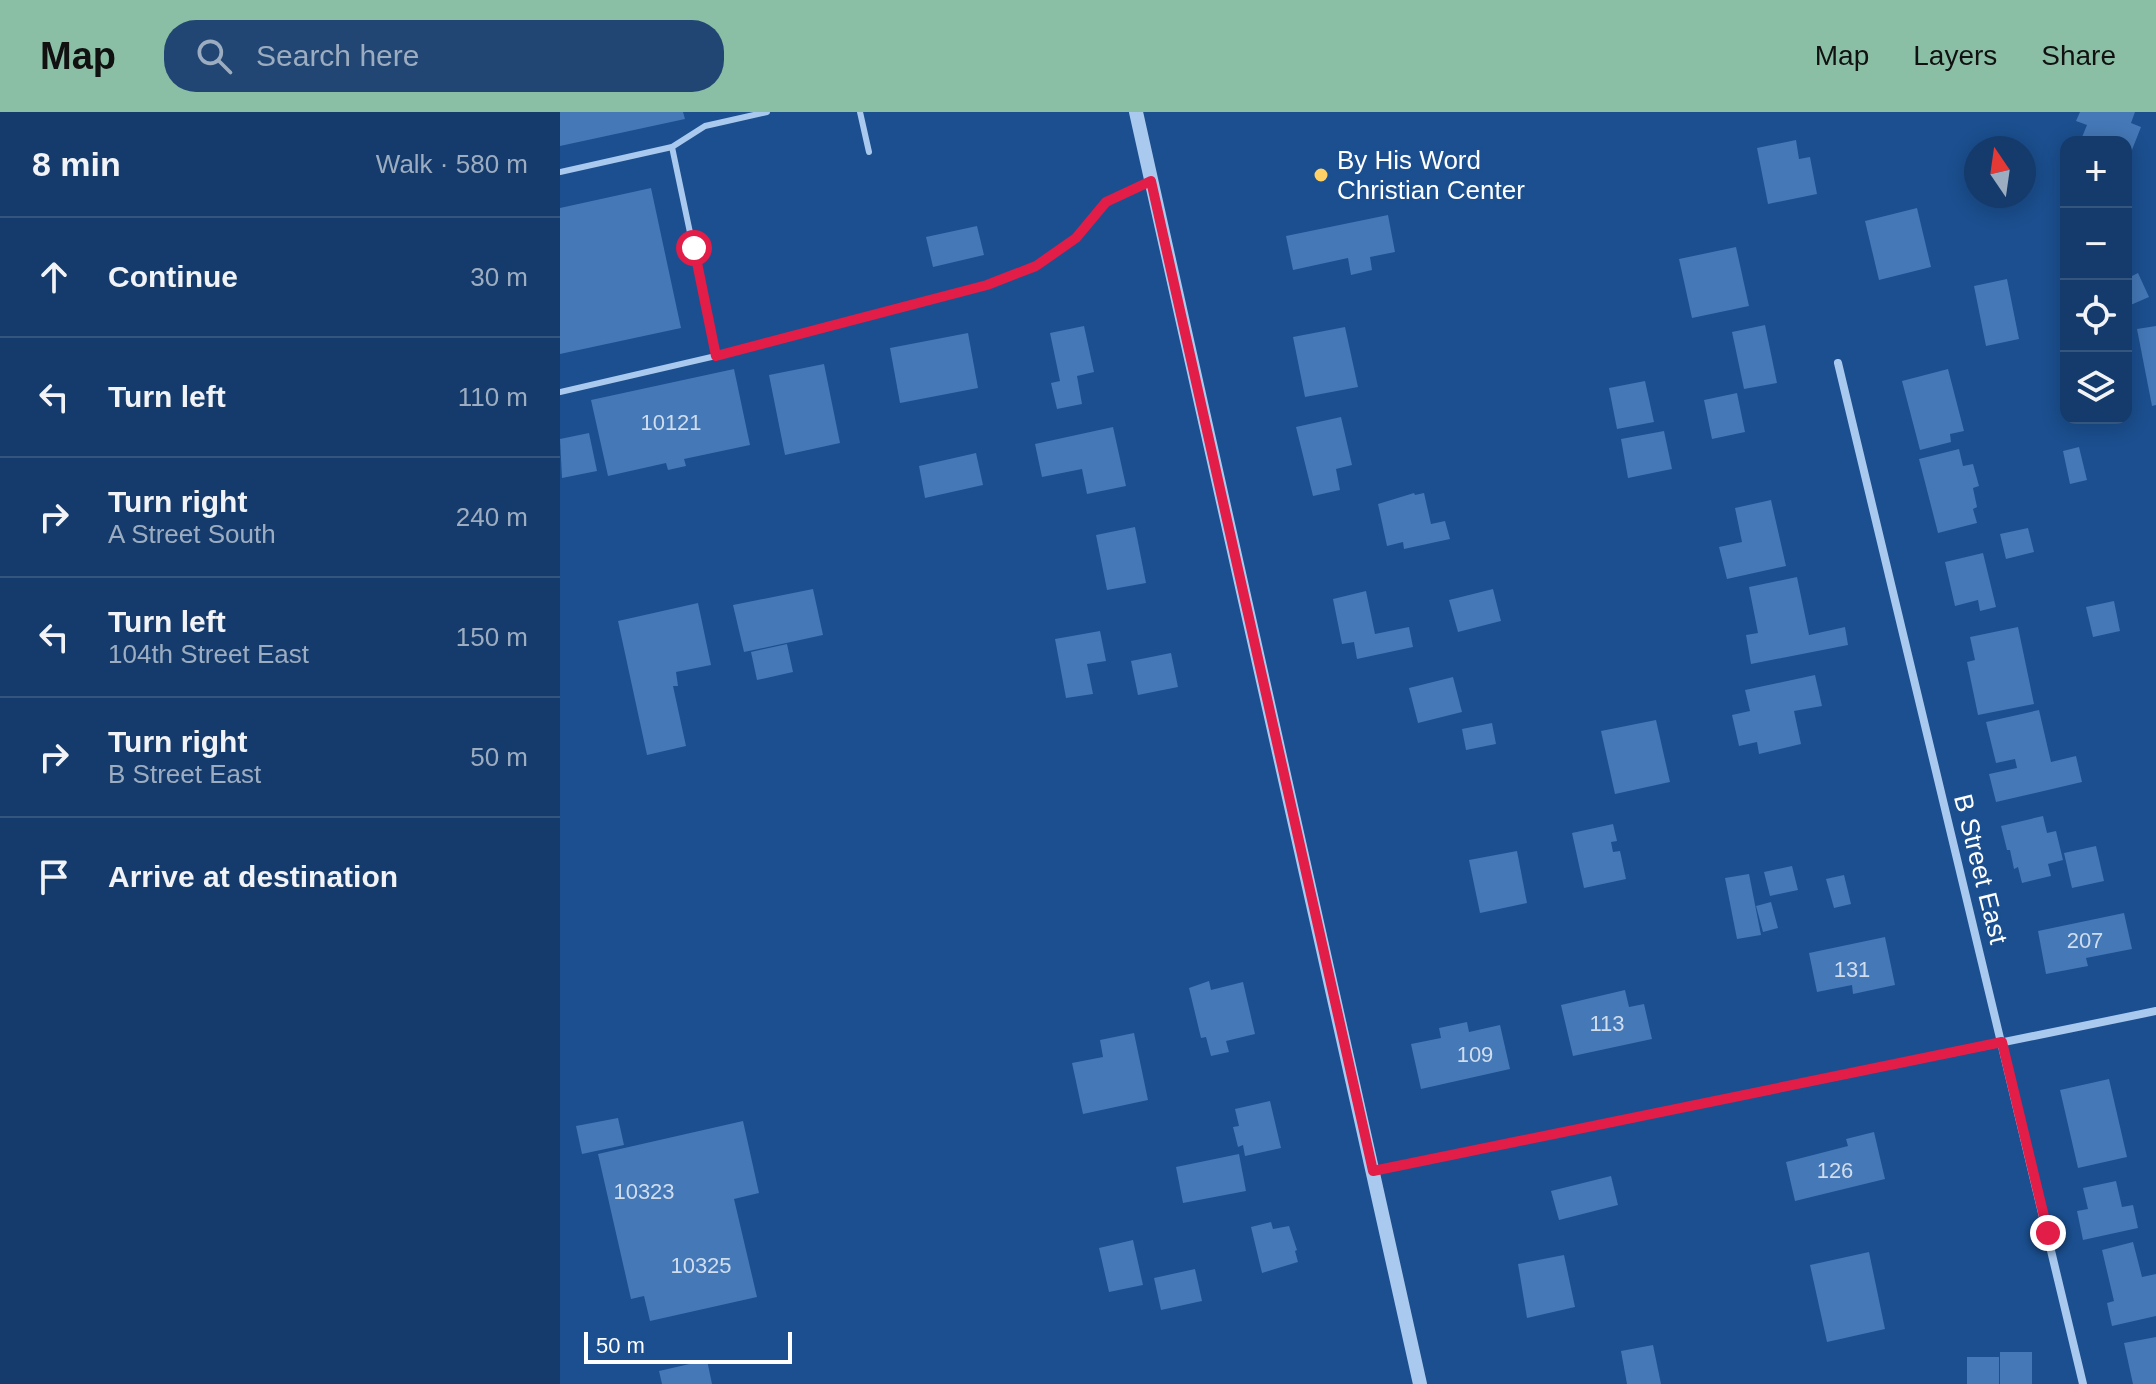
<!DOCTYPE html>
<html lang="en">
<head>
<meta charset="utf-8">
<style>
  body { margin:0; font-family:Helvetica,sans-serif; background:#214673; color:#f1f3f6 }
  .controls { position:absolute; right:24px; top:24px; display:grid; overflow:hidden; border-radius:16px; box-shadow:0 4px 20px #0003 }
  .controls button { width:72px; height:72px; display:grid; place-items:center; padding:0; border:0; border-bottom:2px solid #33557e; background:#143b6b; color:#f1f3f6; font:40px sans-serif }
  .compass { position:absolute; left:1404px; top:24px; width:72px; height:72px; border-radius:50%; background:#143b6b; box-shadow:0 4px 20px #0003; rotate:347deg }
  .scale { position:absolute; left:24px; bottom:20px; width:208px; box-sizing:border-box; padding-left:8px; border:4px solid #fff; border-top:0; font-size:22px; line-height:28px; white-space:nowrap; color:#fff; -webkit-text-stroke:6px #1b4f8f; paint-order:stroke }
  .stop { position:absolute; width:24px; height:24px; margin:-18px; border:6px solid #e11d48; border-radius:50%; background:#fff }
  .stop.end { background:#e11d48; border-color:#fff; box-shadow:0 2px 8px #0008 }
  .list { margin:0; padding:0; list-style:none }
  h2 { display:flex; justify-content:space-between; align-items:center; height:104px; margin:0; padding:0 32px; font-size:34px }
  h2 small { font-size:26px; font-weight:400; color:#9dadc1 }
  .list li { display:grid; grid-template-columns:52px 1fr auto; gap:24px; align-items:center; box-sizing:border-box; height:120px; padding:0 32px; border-top:2px solid #33557e }
  .list b { display:block; font-size:30px; white-space:nowrap }
  .list p { margin:0; font-size:26px; white-space:nowrap; color:#9dadc1 }
  .list em { font-size:26px; font-style:normal; color:#9dadc1 }
  .icon { flex:none; width:44px; height:44px; fill:none; stroke:currentColor; stroke-width:2; stroke-linecap:round; stroke-linejoin:round }
  .map { position:relative; flex:none; width:1596px; height:1272px; overflow:hidden }
  header { display:flex; align-items:center; gap:48px; box-sizing:border-box; height:112px; padding:0 40px; background:#8abfa5; color:#111 }
  header strong { font-size:38px }
  nav { display:flex; gap:44px; margin-inline-start:auto; font-size:28px }
  .search { width:560px; height:72px; background:#214673; display:flex; align-items:center; gap:20px; box-sizing:border-box; padding:0 28px; border-radius:32px; color:#9dadc1; font-size:30px }
  main { display:flex }
  aside { flex:1; background:#143b6b }
  .map>svg:first-child { display:block }
  .building { fill:#4478b7 }
  .lines { fill:none; stroke-linecap:round; stroke-linejoin:round }
  .service { stroke:#a9c9ee; stroke-width:6 }
  .minor { stroke:#a9c9ee; stroke-width:8 }
  .tertiary { stroke:#a9c9ee; stroke-width:14 }
  .route { stroke:#e11d48; stroke-width:10 }
  .poi-dot { fill:#ffd166; stroke:#1b4f8f; stroke-width:3 }
  .labels { text-anchor:middle; stroke-width:6; stroke-linejoin:round; paint-order:stroke }
  .number-label { font-size:22px; fill:#d0dded }
  .poi-label { font-size:26px; fill:#fff; stroke:#1b4f8f; text-anchor:start }
  .street-label { font-size:26px; fill:#fff; stroke:#1b4f8f }
</style>
</head>
<body>
<header>
<strong>Map</strong>
<div class="search"><svg class="icon" aria-label="search" viewBox="0 0 24 24"><circle cx="10" cy="10" r="6"/><path d="M15 15l6 6"/></svg>Search here</div>
<nav><a>Map</a><a>Layers</a><a>Share</a></nav>
</header>
<main>
<aside>
<h2>8 min<small>Walk · 580 m</small></h2>
<ul class="list">
<li><svg class="icon" aria-label="ahead" viewBox="0 0 24 24"><path d="M12 20V5M6 11l6-6 6 6"/></svg><div><b>Continue</b></div><em>30 m</em></li>
<li><svg class="icon" aria-label="left" viewBox="0 0 24 24"><path d="M17 20v-9H6M10 6l-5 5 5 5"/></svg><div><b>Turn left</b></div><em>110 m</em></li>
<li><svg class="icon" aria-label="right" viewBox="0 0 24 24"><path d="M7 20v-9h11M14 6l5 5-5 5"/></svg><div><b>Turn right</b><p>A Street South</p></div><em>240 m</em></li>
<li><svg class="icon" aria-label="left" viewBox="0 0 24 24"><path d="M17 20v-9H6M10 6l-5 5 5 5"/></svg><div><b>Turn left</b><p>104th Street East</p></div><em>150 m</em></li>
<li><svg class="icon" aria-label="right" viewBox="0 0 24 24"><path d="M7 20v-9h11M14 6l5 5-5 5"/></svg><div><b>Turn right</b><p>B Street East</p></div><em>50 m</em></li>
<li><svg class="icon" aria-label="arrive" viewBox="0 0 24 24"><path d="M6 21V4h12l-3 4 3 4H6"/></svg><div><b>Arrive at destination</b></div></li>
</ul>
</aside>
<div class="map">
<svg width="1596" height="1272" viewBox="0 0 1596 1272">
  <rect width="100%" height="100%" fill="#1b4f8f"/>
  <g class="building">
    <polygon points="0,0 123,0 125,7 0,34"/>
    <polygon points="1520,0 1575,0 1571,11 1581,15 1566,53 1566,30 1520,30 1527,13 1516,9"/>
    <polygon points="1236,28 1239,47 1250,45 1257,82 1208,92 1197,36"/>
    <polygon points="91,76 121,216 0,242 0,96"/>
    <polygon points="1357,96 1371,155 1319,168 1305,109"/>
    <polygon points="828,103 835,140 810,145 812,158 791,163 788,146 733,158 726,124"/>
    <polygon points="417,114 424,143 373,155 366,125"/>
    <polygon points="1176,135 1189,194 1132,206 1119,147"/>
    <polygon points="1566,151 1572,164 1578,161 1589,185 1566,195"/>
    <polygon points="1447,167 1459,227 1426,234 1414,174"/>
    <polygon points="1205,213 1217,271 1184,277 1172,220"/>
    <polygon points="524,214 534,260 517,264 522,292 497,297 491,271 500,269 490,221"/>
    <polygon points="1596,214 1596,293 1592,294 1577,217"/>
    <polygon points="785,215 798,275 745,285 733,225"/>
    <polygon points="408,221 418,276 340,291 330,236"/>
    <polygon points="264,252 280,331 225,343 209,263"/>
    <polygon points="174,257 190,333 124,347 126,354 108,358 106,351 48,364 31,288"/>
    <polygon points="1388,257 1404,319 1390,322 1391,330 1360,338 1342,269"/>
    <polygon points="1085,269 1094,310 1057,317 1049,276"/>
    <polygon points="1177,281 1185,320 1152,327 1144,288"/>
    <polygon points="781,305 792,353 776,357 780,378 753,384 736,315"/>
    <polygon points="553,315 566,374 527,382 522,357 482,365 475,332"/>
    <polygon points="1104,319 1112,357 1068,366 1061,327"/>
    <polygon points="29,321 37,359 2,366 0,327"/>
    <polygon points="1519,335 1527,368 1510,372 1503,339"/>
    <polygon points="1399,337 1403,354 1413,352 1419,374 1413,376 1417,395 1413,397 1417,411 1378,421 1359,347"/>
    <polygon points="416,341 423,373 365,386 359,354"/>
    <polygon points="854,381 855,383 864,381 871,412 885,409 890,427 844,437 843,430 827,434 818,392"/>
    <polygon points="1211,388 1226,454 1167,467 1159,435 1182,430 1175,396"/>
    <polygon points="575,415 586,471 547,478 536,423"/>
    <polygon points="1468,416 1474,440 1446,447 1440,422"/>
    <polygon points="1423,441 1436,495 1420,499 1418,488 1395,494 1385,450"/>
    <polygon points="1237,465 1249,523 1285,515 1288,533 1191,552 1186,523 1198,521 1189,475"/>
    <polygon points="253,477 263,523 184,540 173,493"/>
    <polygon points="933,477 941,509 898,520 889,488"/>
    <polygon points="806,479 815,522 849,515 853,535 797,547 794,530 782,532 773,487"/>
    <polygon points="1554,489 1560,519 1533,525 1526,495"/>
    <polygon points="138,491 151,553 116,560 118,574 113,574 126,634 87,643 58,509"/>
    <polygon points="1458,515 1474,592 1418,603 1407,550 1415,548 1410,525"/>
    <polygon points="540,519 546,549 527,552 533,582 506,586 495,527"/>
    <polygon points="227,532 233,560 197,568 191,540"/>
    <polygon points="611,541 618,575 578,583 571,549"/>
    <polygon points="1255,563 1262,594 1234,599 1241,632 1199,642 1197,630 1179,634 1172,603 1190,599 1185,578"/>
    <polygon points="893,565 902,600 858,611 849,576"/>
    <polygon points="1479,598 1491,650 1516,644 1522,670 1436,690 1429,662 1457,656 1455,647 1436,651 1426,610"/>
    <polygon points="1096,608 1110,670 1055,682 1041,619"/>
    <polygon points="932,611 936,632 906,638 902,617"/>
    <polygon points="1483,704 1487,721 1496,719 1503,748 1488,752 1491,764 1462,771 1458,755 1454,757 1450,738 1447,738 1441,714"/>
    <polygon points="1053,712 1057,729 1051,730 1053,740 1060,739 1066,767 1024,776 1012,721"/>
    <polygon points="1536,734 1544,769 1512,776 1504,741"/>
    <polygon points="957,739 967,791 920,801 909,748"/>
    <polygon points="1232,754 1238,778 1210,784 1204,760"/>
    <polygon points="1189,762 1201,823 1177,827 1165,766"/>
    <polygon points="1284,763 1291,792 1274,796 1266,767"/>
    <polygon points="1211,790 1218,816 1203,820 1196,794"/>
    <polygon points="1564,801 1572,837 1526,846 1528,854 1486,862 1478,819"/>
    <polygon points="1325,825 1335,873 1293,882 1292,873 1257,880 1249,841"/>
    <polygon points="649,869 651,878 683,870 695,922 666,929 669,940 651,944 646,925 641,926 629,876"/>
    <polygon points="1065,878 1069,895 1084,892 1092,927 1013,944 1001,893"/>
    <polygon points="907,910 909,920 940,913 950,957 861,977 851,932 881,926 879,916"/>
    <polygon points="574,921 588,988 523,1002 512,951 543,945 540,928"/>
    <polygon points="1549,967 1567,1045 1518,1056 1500,978"/>
    <polygon points="710,989 721,1036 685,1044 683,1033 678,1035 673,1015 679,1014 675,997"/>
    <polygon points="58,1006 64,1033 22,1042 16,1014"/>
    <polygon points="183,1009 199,1081 174,1087 197,1185 90,1209 84,1184 71,1187 38,1042"/>
    <polygon points="1314,1020 1325,1067 1235,1089 1226,1050 1288,1034 1286,1027"/>
    <polygon points="679,1042 686,1079 623,1091 616,1055"/>
    <polygon points="1051,1064 1058,1093 999,1108 991,1079"/>
    <polygon points="1556,1069 1562,1095 1573,1093 1578,1116 1523,1128 1517,1099 1528,1097 1523,1076"/>
    <polygon points="711,1110 713,1117 729,1114 737,1138 735,1139 738,1150 702,1161 691,1115"/>
    <polygon points="573,1128 583,1173 549,1180 539,1136"/>
    <polygon points="1573,1130 1582,1165 1596,1162 1596,1204 1552,1214 1547,1191 1554,1189 1542,1138"/>
    <polygon points="1309,1140 1325,1217 1267,1230 1250,1153"/>
    <polygon points="1004,1143 1015,1195 967,1206 958,1152"/>
    <polygon points="635,1157 642,1189 601,1198 594,1166"/>
    <polygon points="1596,1225 1596,1272 1573,1272 1564,1231"/>
    <polygon points="1093,1233 1101,1272 1067,1272 1061,1239"/>
    <rect x="1440" y="1240" width="32" height="32"/>
    <rect x="1407" y="1245" width="32" height="27"/>
    <polygon points="147,1248 152,1272 102,1272 99,1259"/>
  </g>
  <g class="lines">
    <g class="service">
      <polyline points="300,0 309,40"/>
      <polyline points="112,35 156,244"/>
      <polyline points="0,60 112,35 145,14 207,0"/>
      <polyline points="0,280 186,237 427,173 476,154 516,126 546,90 591,69"/>
    </g>
    <g class="minor">
      <polyline points="1278,251 1523,1272"/>
      <polyline points="813,1059 1596,899"/>
    </g>
    <polyline class="tertiary" points="576,0 860,1272"/>
  </g>
  <g class="lines">
    <polyline class="route" points="134,136 156,244 427,173 476,154 516,126 546,90 591,69 813,1059 1442,930 1488,1121"/>
  </g>
  <circle class="poi-dot" cx="761" cy="63" r="8"/>
  <g class="labels">
    <g class="number-label">
      <text x="111" y="318">10121</text>
      <text x="1525" y="836">207</text>
      <text x="1292" y="865">131</text>
      <text x="1047" y="919">113</text>
      <text x="915" y="950">109</text>
      <text x="1275" y="1066">126</text>
      <text x="84" y="1087">10323</text>
      <text x="141" y="1161">10325</text>
    </g>
    <g class="poi-label">
      <text x="777" y="57">By His Word<tspan x="777" dy="30">Christian Center</tspan></text>
    </g>
    <g class="street-label">
      <text transform="translate(1421 757) rotate(76)" y="9">B Street East</text>
    </g>
  </g>
</svg>
<div class="controls">
<button>+</button>
<button>−</button>
<button><svg class="icon" aria-label="locate" viewBox="0 0 24 24"><circle cx="12" cy="12" r="6"/><path d="M12 2v4M12 18v4M2 12h4M18 12h4"/></svg></button>
<button><svg class="icon" aria-label="layers" viewBox="0 0 24 24"><path d="M12 4l9 5-9 5-9-5zM3 14l9 5 9-5"/></svg></button>
</div>
<svg class="compass" viewBox="-18 -18 36 36"><path d="M0-13l5 13h-10z" fill="#e53935"/><path d="M0 13l5-13h-10z" fill="#9dadc1"/></svg>
<div class="scale">50 m</div>
<div class="stop" style="left:134px;top:136px"></div>
<div class="stop end" style="left:1488px;top:1121px"></div>
</div>
</main>
</body>
</html>
